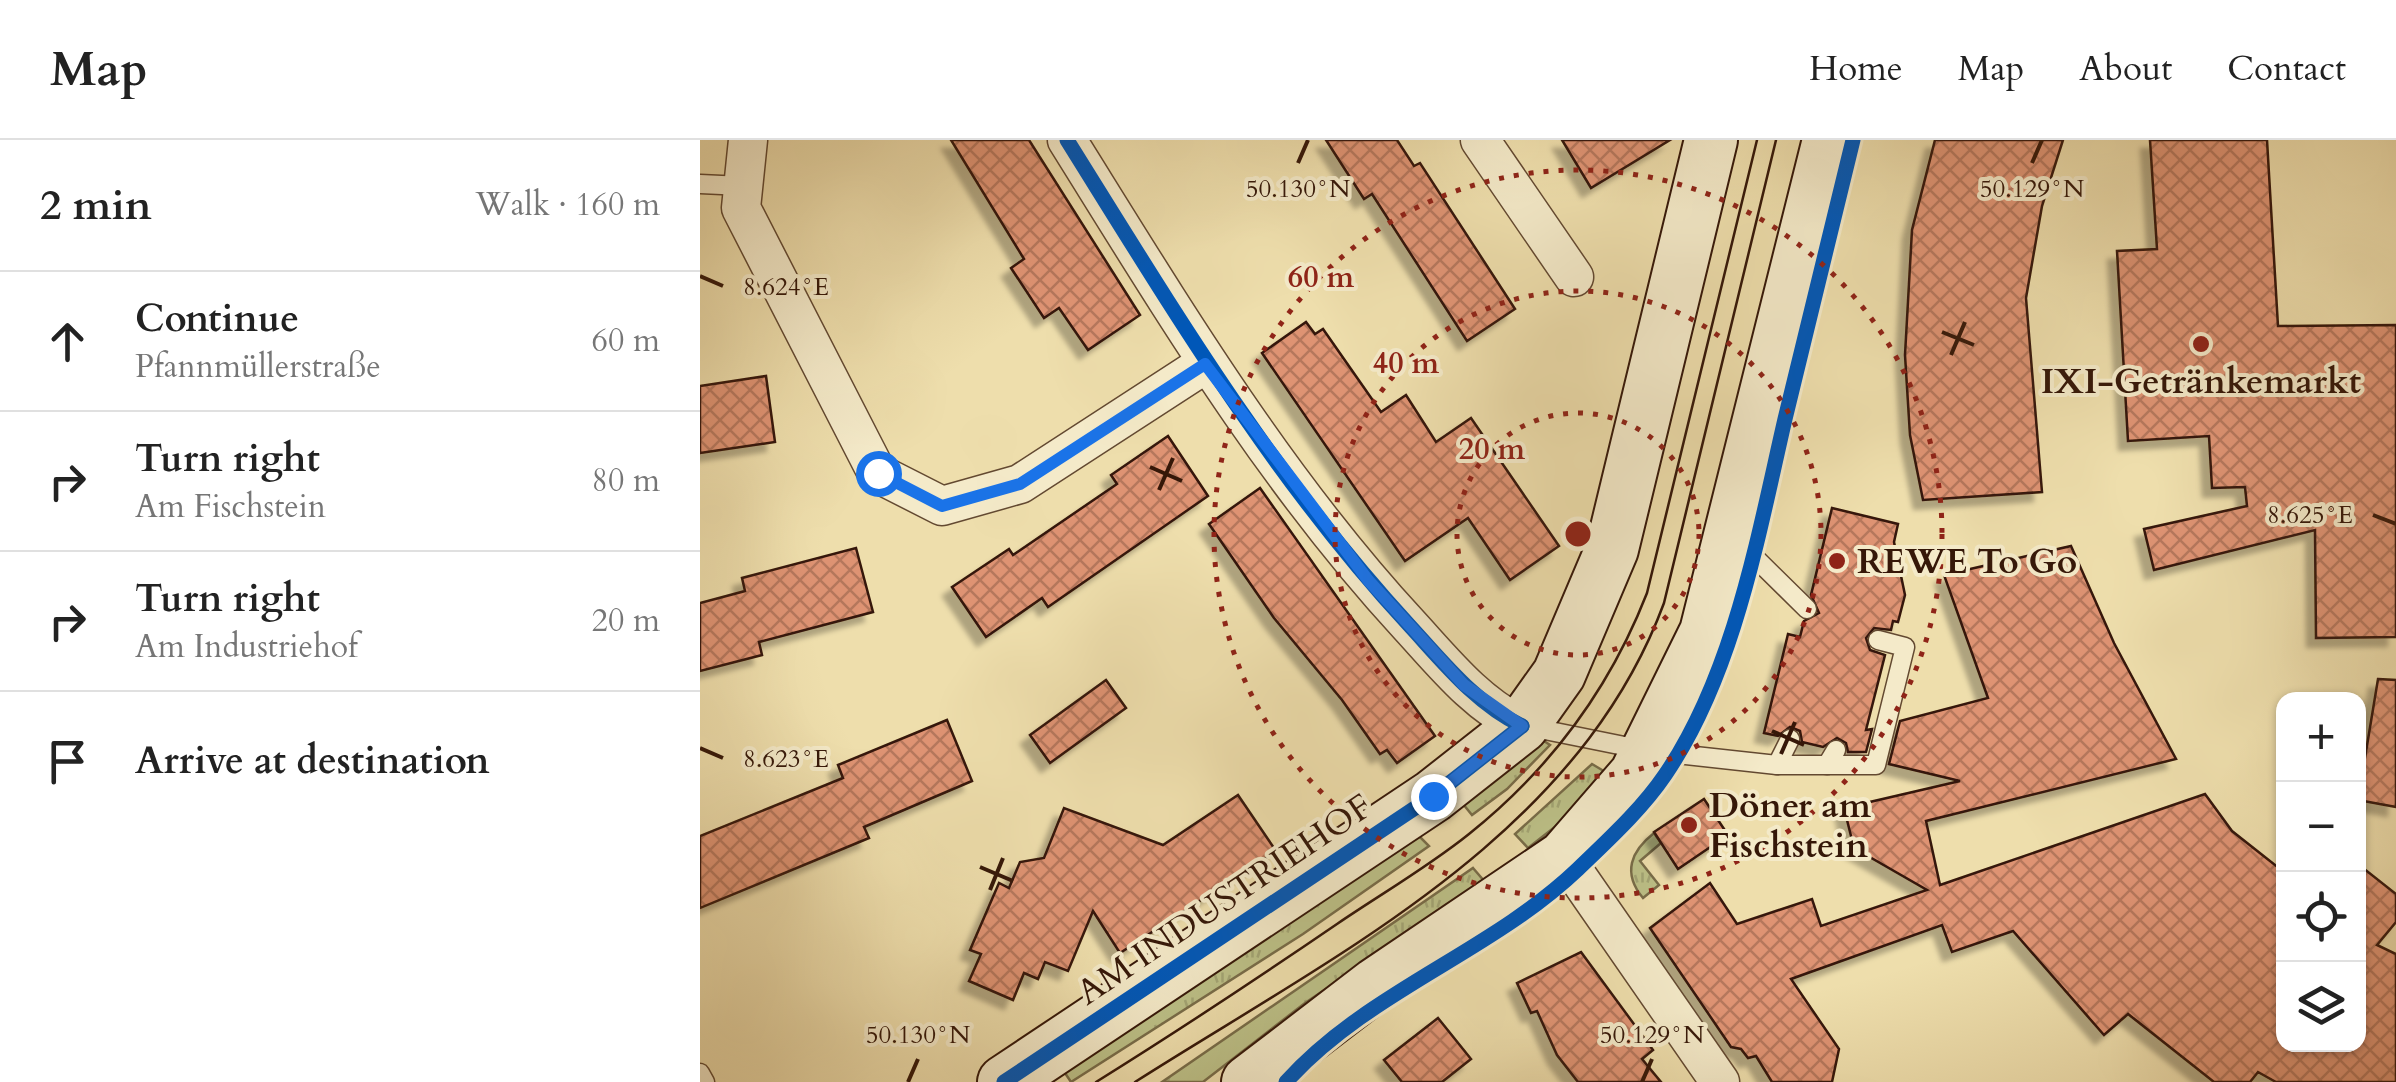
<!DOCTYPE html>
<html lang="en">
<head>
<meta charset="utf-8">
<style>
  body { margin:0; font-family:Cardo,serif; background:#f6f6f6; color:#222 }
  .controls { position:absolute; right:30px; bottom:30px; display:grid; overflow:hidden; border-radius:20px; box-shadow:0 2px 8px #0004 }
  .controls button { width:90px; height:90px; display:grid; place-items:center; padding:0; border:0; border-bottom:2px solid #e0e0e0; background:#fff; color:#222; font:50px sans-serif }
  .stop { position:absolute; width:30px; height:30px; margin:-22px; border:8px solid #1a73e8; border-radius:50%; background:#fff }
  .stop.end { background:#1a73e8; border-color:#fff; box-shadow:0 2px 10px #0008 }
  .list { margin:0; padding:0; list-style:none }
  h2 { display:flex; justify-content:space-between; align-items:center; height:130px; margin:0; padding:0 40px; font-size:42px }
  h2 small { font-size:32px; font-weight:400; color:#767676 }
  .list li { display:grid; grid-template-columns:65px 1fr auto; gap:30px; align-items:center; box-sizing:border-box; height:140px; padding:0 40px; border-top:2px solid #e0e0e0 }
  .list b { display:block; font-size:38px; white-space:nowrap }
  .list p { margin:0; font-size:32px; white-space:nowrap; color:#767676 }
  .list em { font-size:32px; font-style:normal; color:#767676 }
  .icon { flex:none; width:55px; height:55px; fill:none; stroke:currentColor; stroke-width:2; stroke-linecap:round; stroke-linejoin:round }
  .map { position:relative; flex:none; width:1696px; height:942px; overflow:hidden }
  header { display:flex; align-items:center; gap:60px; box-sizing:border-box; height:140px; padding:0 50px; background:#fff; border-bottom:2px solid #e0e0e0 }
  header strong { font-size:48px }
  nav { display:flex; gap:55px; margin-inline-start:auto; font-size:35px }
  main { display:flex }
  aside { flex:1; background:#fff }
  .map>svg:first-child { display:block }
  .grass { fill:url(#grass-tufts); stroke:#786c48; stroke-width:2.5 }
  .building { fill:url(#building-cross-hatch); stroke:#351708; stroke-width:2.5; filter:url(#shadow) }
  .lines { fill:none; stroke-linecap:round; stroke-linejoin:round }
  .lane-casing { stroke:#634931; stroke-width:21 }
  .street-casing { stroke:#634931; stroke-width:41 }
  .secondary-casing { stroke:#351708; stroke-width:56 }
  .lane { stroke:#f4eac9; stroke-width:18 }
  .street { stroke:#f4eac9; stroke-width:38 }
  .secondary { stroke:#f4eac9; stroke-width:52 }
  .tram { stroke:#351708; stroke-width:2.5 }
  .cycleway-casing { stroke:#f4eac9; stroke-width:21 }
  .cycleway { stroke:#0057b8; stroke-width:15 }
  .route { stroke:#1a73e8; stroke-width:12 }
  .ticks { fill:none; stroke:#351708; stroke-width:4 }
  .ring { fill:none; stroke:#8f2418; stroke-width:5; stroke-dasharray:5 10 }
  .poi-dot { fill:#8f2418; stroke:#f4eac9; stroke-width:4 }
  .labels { text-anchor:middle; stroke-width:8; stroke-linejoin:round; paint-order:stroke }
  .poi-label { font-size:35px; font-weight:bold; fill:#351708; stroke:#f4eac9; text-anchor:start }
  .street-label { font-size:35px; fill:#351708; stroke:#f4eac9 }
  .ticks-label { font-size:25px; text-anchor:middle; fill:#351708; stroke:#f4eac9; stroke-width:8; stroke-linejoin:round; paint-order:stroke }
  .centre { fill:#8f2418; stroke:#f4eac9; stroke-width:5 }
  .ring-label { font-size:30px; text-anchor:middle; font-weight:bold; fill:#8f2418; stroke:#f4eac9; stroke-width:8; stroke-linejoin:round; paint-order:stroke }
</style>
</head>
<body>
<header>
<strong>Map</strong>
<nav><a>Home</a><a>Map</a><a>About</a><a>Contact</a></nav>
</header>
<main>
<aside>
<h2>2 min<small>Walk · 160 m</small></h2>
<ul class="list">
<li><svg class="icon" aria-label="ahead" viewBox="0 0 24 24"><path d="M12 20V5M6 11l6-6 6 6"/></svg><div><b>Continue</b><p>Pfannmüllerstraße</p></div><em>60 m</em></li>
<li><svg class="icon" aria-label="right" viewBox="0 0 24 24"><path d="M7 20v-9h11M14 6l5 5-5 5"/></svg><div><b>Turn right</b><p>Am Fischstein</p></div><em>80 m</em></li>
<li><svg class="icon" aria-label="right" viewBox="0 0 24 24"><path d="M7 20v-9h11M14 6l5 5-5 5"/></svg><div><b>Turn right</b><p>Am Industriehof</p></div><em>20 m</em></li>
<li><svg class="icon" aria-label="arrive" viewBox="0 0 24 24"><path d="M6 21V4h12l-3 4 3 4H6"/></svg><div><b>Arrive at destination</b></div></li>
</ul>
</aside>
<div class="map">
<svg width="1696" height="942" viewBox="0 0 1696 942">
  <defs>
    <pattern id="grass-tufts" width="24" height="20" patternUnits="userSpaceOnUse" patternTransform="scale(2.5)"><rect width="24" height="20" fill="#bcc087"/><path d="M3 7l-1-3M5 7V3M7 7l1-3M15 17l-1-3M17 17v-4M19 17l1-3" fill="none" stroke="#a2a473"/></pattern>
    <pattern id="building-cross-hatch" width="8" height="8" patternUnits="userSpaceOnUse" patternTransform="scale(2.5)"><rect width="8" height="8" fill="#de9373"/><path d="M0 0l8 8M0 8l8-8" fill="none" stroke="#b5775c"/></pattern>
    <filter id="shadow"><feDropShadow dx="-9" dy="9" stdDeviation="2.5" flood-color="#0004"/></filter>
  </defs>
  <rect width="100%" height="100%" fill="#eedeac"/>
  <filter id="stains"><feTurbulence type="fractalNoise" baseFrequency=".002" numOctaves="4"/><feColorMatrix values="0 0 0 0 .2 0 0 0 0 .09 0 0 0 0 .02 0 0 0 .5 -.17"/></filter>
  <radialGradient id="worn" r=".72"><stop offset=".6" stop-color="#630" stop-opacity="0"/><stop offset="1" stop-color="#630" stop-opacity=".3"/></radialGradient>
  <g class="grass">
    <polygon points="841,599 850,605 807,649 772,675 763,664"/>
    <polygon points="892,624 907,633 865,679 828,708 815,694"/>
    <path d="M954 693 961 703 940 721 959 745 943 758C922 733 931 711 954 693Z"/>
    <polygon points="719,696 729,706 603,794 371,942 363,930"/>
    <polygon points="773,728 785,742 605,863 503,942 462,942"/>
  </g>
  <g class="building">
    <polygon points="251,0 329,0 440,175 388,210 359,168 344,178 311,128 324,119"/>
    <polygon points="626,0 697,0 714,26 720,23 815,169 767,201 672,54 664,59"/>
    <polygon points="862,0 970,0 891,48"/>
    <polygon points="1235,0 1363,0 1342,66 1326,158 1342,352 1223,360 1210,295 1205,215 1212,90"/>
    <polygon points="1450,0 1567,0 1578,186 1696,185 1696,497 1616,498 1615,390 1454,430 1444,389 1547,366 1545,347 1512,348 1509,296 1428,301 1417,111 1457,109"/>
    <polygon points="606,182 615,194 623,189 681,272 706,255 736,302 771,278 859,406 810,440 768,378 705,421 562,213"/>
    <polygon points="66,236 75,302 0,313 0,246"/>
    <polygon points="468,296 508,356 348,467 342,458 286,497 252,447 309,409 313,415 417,344 411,335"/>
    <polygon points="560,348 735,596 697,623 687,610 680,614 642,560 574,478 509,384"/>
    <polygon points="1132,368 1198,384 1194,402 1205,455 1198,482 1193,481 1191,490 1174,488 1166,498 1170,510 1185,515 1166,590 1172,589 1166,612 1148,612 1146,603 1137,598 1123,607 1102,602 1100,591 1090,587 1078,596 1064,593 1088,494 1100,497 1104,481 1119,473 1111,455"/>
    <polygon points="1371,406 1414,503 1476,619 1226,681 1240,745 1505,654 1532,691 1584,732 1584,904 1658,904 1658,724 1696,754 1696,782 1677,805 1696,814 1696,942 1576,942 1558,932 1550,942 1514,942 1428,874 1404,895 1313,791 1252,812 1242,785 1091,839 1139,909 1132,942 1072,942 1056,916 1048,918 1041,909 1031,907 950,788 1010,743 1037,784 1112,759 1121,786 1227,750 1154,708 1144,668 1260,641 1189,624 1200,581 1288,558 1244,435"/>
    <polygon points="156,408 173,472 59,502 62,515 0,531 0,463 45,451 42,438"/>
    <polygon points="1678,539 1696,540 1696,667 1658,660"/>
    <polygon points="406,540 426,568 350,623 330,595"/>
    <polygon points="247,580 272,641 164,687 169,698 0,768 0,696 143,638 138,625"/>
    <polygon points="538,655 576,711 420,813 393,771 368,831 345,822 338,839 324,833 313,860 269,841 281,814 270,810 299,743 309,748 320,722 344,718 364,668 463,705"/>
    <polygon points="1004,659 1028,695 978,729 954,692"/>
    <polygon points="881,812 953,910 942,919 961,942 878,942 857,915 837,871 831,873 817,843"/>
    <polygon points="738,878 771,919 742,942 702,942 684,920"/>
  </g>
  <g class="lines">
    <g class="lane-casing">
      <g id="lane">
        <polyline points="0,44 43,46"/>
        <polyline points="1036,399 1107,469"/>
        <polyline points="830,587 949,611 1077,625 1090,599"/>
        <polyline points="1077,625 1127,625 1136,610"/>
        <polyline points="1127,625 1176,625 1205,507 1178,500"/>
        <polyline points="0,933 5,942"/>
      </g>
    </g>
    <g class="street-casing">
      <g id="street">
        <polyline points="48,0 41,68 177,333 242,366 320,344 505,224"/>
        <path d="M367 0C472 168 574 339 709 485 743 522 776 564 822 586"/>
        <polyline points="780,0 874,137"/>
        <polyline points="864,717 1020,942"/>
      </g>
    </g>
    <g class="secondary-casing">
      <g id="secondary">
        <polyline points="304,942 733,656 822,586 859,534 912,409 1011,0"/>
        <polyline points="548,942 676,844 864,717 936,634 1006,492 1129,0"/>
      </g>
    </g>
    <use href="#lane" class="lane"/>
    <use href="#street" class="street"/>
    <use href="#secondary" class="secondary"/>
    <g class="tram">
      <path d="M396 942C478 891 558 838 637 784 681 754 728 727 769 694 849 630 910 548 947 453L1057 0"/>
      <path d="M435 942C634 815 877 698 964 463L1076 0"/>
    </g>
    <g class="cycleway-casing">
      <g id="cycleway">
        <path d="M367 0C472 168 574 339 709 485 743 522 776 564 822 586"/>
        <polyline points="304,942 733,656 822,586"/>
        <path d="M586 942C668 851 790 813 878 729 908 700 942 669 965 635 1034 534 1058 396 1085 279 1107 186 1131 93 1153 0"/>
      </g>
    </g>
    <use href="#cycleway" class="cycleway"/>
  </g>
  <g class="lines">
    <polyline class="route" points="178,333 242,366 320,344 505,224 668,440 764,545 822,586 733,656"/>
  </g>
  <path class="ticks" d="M598 23 608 0M1332 23 1342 0M0 136 23 146M1242 192 1274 205M1251 215 1265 182M450 327 482 341M459 350 473 318M1673 375 1696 384M1072 591 1104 605M0 608 23 618M1081 614 1095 582M280 727 313 741M290 750 303 718M208 942 218 919M942 942 952 919"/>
  <g class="ring">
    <circle cx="878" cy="394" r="121"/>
    <circle cx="878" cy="394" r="243"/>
    <circle cx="878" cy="394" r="364"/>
  </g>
  <g class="poi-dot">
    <circle cx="1501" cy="204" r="10"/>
    <circle cx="1137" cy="421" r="10"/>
    <circle cx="989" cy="685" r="10"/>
  </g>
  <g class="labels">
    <g class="poi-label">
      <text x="1501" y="253" text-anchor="middle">IXI-Getränkemarkt</text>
      <text x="1157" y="433">REWE To Go</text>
      <text x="1009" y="677">Döner am<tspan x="1009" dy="40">Fischstein</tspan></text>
    </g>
    <g class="street-label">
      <text transform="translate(524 759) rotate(-34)" y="12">AM INDUSTRIEHOF</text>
    </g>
  </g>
  <g class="ticks-label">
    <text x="598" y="57">50.130°N</text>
    <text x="1332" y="57">50.129°N</text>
    <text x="86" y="155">8.624°E</text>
    <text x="1610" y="383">8.625°E</text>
    <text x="86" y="627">8.623°E</text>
    <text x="218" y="903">50.130°N</text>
    <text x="952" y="903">50.129°N</text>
  </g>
  <circle cx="878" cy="394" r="15" class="centre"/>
  <g class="ring-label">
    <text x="621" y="147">60 m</text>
    <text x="706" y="233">40 m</text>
    <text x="792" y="319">20 m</text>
  </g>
  <rect width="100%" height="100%" filter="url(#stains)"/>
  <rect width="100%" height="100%" fill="url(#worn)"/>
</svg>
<div class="controls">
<button>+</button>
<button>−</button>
<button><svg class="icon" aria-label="locate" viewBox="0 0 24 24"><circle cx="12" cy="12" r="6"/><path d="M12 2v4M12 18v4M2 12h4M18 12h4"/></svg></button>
<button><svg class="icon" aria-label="layers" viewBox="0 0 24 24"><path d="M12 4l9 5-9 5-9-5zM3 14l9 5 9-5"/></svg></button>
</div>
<div class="stop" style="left:178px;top:333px"></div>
<div class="stop end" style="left:733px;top:656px"></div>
</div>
</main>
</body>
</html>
